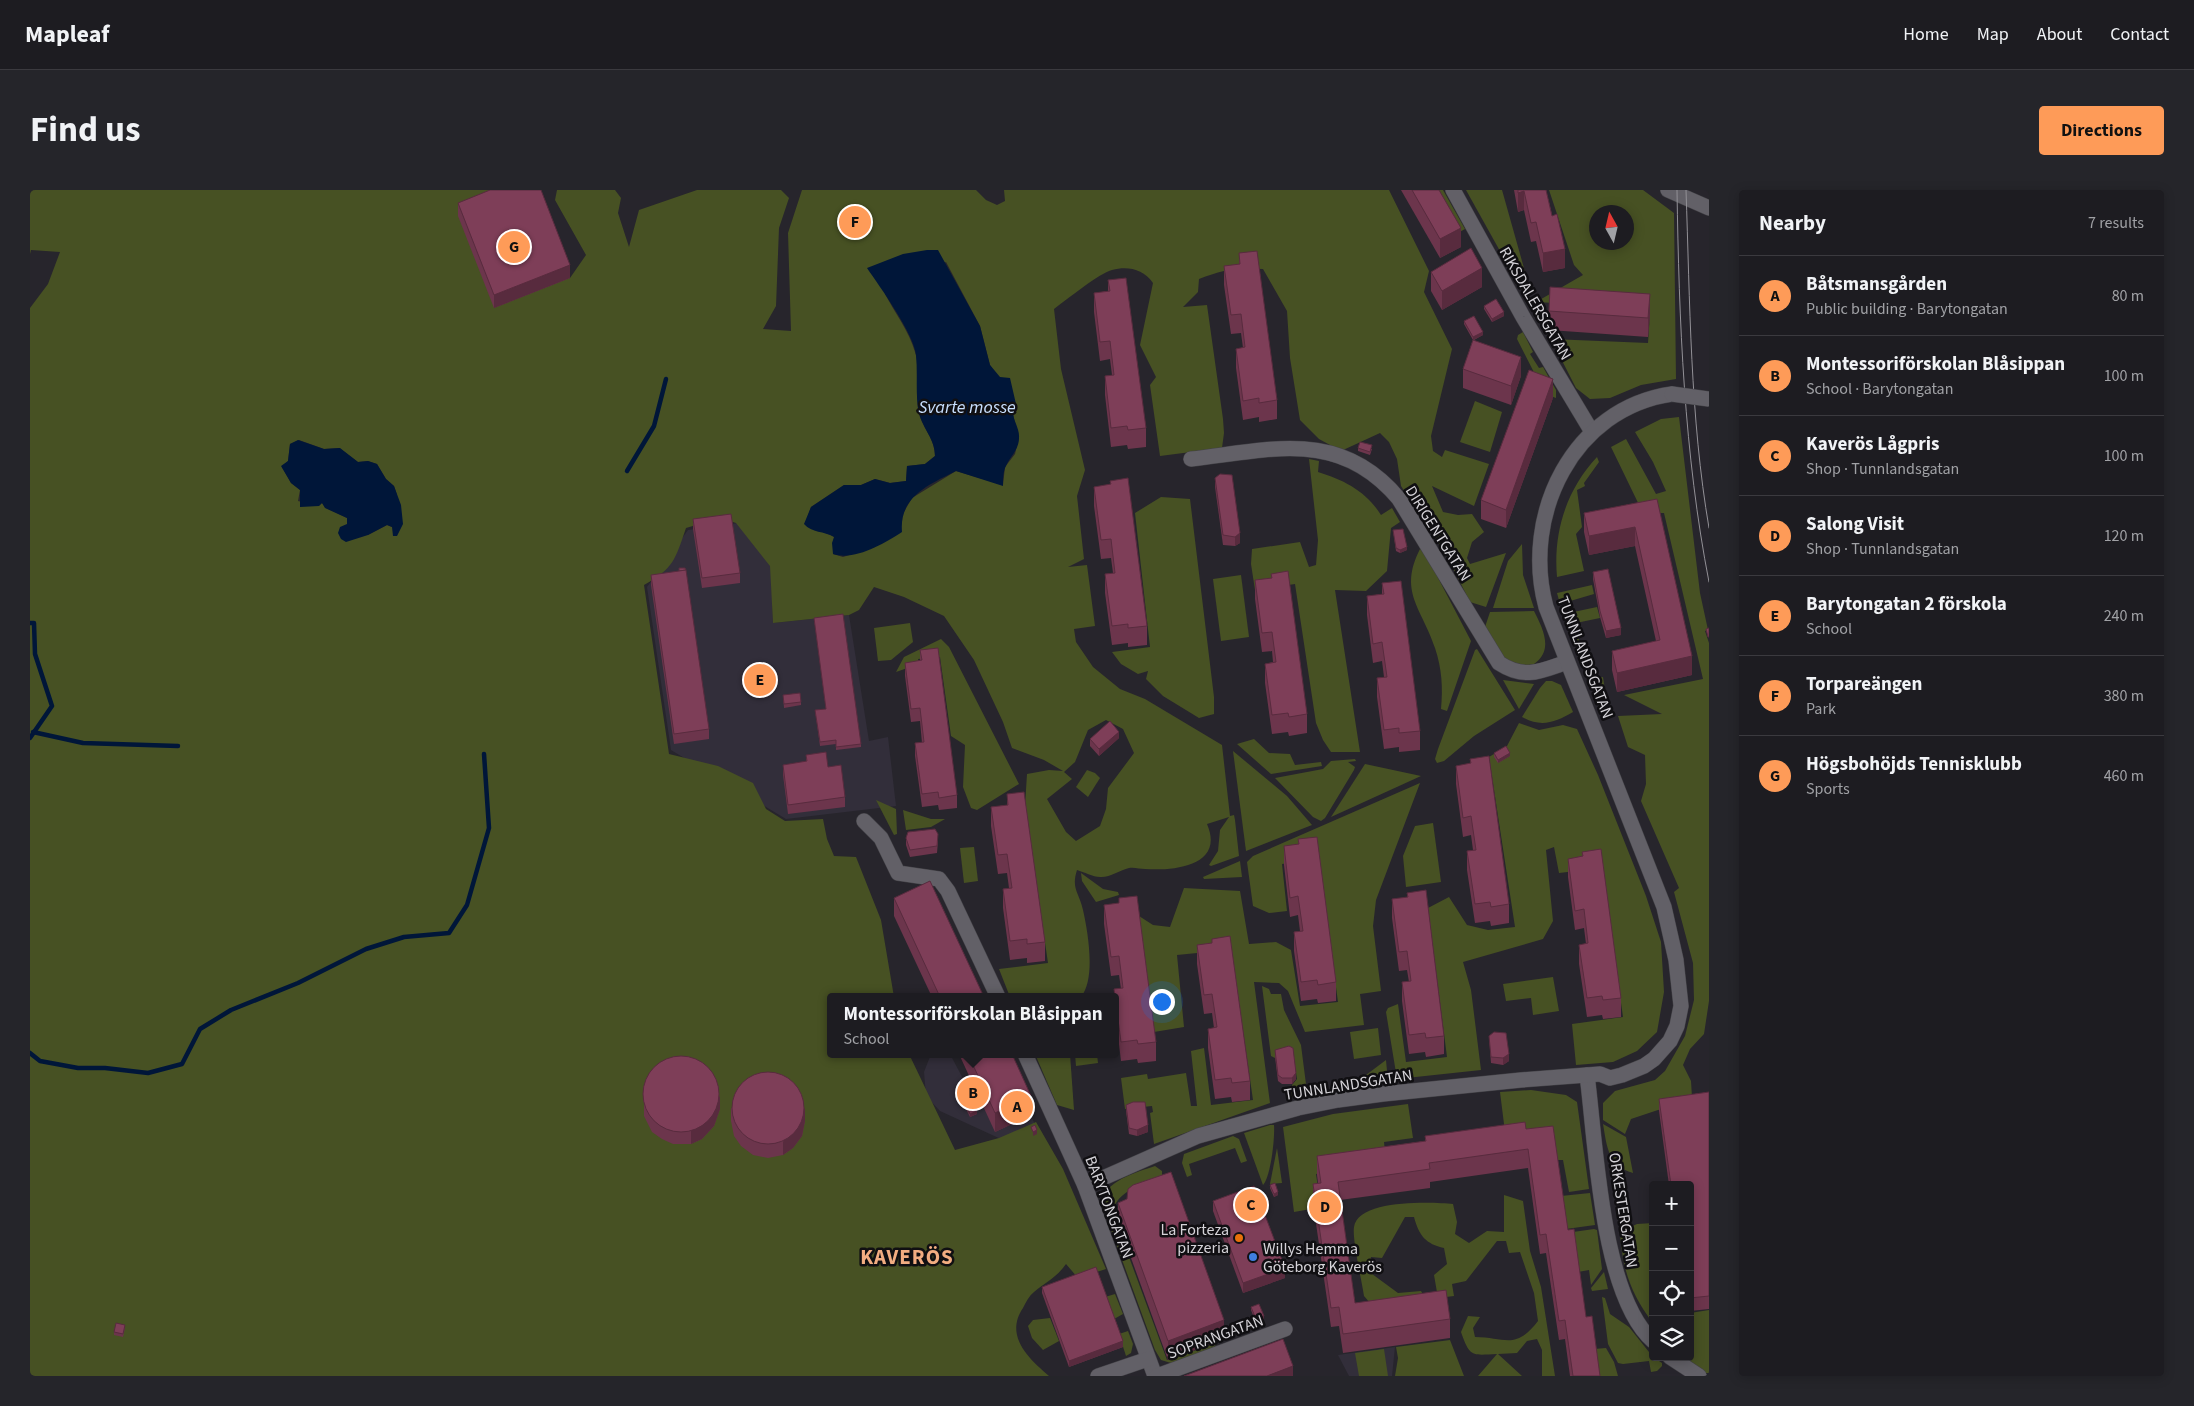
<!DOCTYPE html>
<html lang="en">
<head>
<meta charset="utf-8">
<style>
  body { margin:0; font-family:"Source Sans 3",sans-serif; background:#25252a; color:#f1f3f6 }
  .controls { position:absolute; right:15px; bottom:15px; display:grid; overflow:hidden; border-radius:5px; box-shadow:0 2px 12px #0003 }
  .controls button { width:45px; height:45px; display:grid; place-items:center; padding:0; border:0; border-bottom:1px solid #3b3a3f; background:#1d1c21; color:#f1f3f6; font:25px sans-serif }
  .compass { position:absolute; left:1559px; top:15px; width:45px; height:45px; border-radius:50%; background:#1d1c21; box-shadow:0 2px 12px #0003; rotate:352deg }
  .you { position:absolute; left:1131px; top:811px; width:18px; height:18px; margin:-12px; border:4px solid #fff; border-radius:50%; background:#1a73e8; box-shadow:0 0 0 8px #1a73e833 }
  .badge { display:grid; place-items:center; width:32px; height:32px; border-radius:50%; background:#fe9b58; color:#111; font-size:16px; font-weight:700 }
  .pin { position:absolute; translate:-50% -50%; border:2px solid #fff; box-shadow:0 1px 5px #0006 }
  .popup { position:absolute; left:797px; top:803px; width:292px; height:65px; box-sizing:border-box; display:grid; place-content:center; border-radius:5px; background:#1d1c21; filter:drop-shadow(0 1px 4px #0005); font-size:16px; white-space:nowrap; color:#a0a1a5 }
  .popup b { font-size:19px; color:#f1f3f6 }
  .popup::after { content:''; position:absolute; left:50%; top:100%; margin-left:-10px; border:10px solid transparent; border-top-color:#1d1c21 }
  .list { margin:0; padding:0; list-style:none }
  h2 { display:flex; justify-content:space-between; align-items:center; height:65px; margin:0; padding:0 20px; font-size:21px }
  h2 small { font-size:16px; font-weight:400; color:#a0a1a5 }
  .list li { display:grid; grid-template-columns:32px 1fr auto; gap:15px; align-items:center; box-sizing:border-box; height:80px; padding:0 20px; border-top:1px solid #3b3a3f }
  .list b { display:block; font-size:19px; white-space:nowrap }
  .list p { margin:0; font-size:16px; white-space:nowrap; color:#a0a1a5 }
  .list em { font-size:16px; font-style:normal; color:#a0a1a5 }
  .icon { flex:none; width:28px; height:28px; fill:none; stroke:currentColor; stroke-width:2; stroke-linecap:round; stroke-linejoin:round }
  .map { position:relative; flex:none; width:1679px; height:1186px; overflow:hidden; border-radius:5px }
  header { display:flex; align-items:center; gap:30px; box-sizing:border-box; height:70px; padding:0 25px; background:#1d1c21; border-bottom:1px solid #3b3a3f }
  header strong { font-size:24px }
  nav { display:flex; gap:28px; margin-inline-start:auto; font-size:18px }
  .intro { display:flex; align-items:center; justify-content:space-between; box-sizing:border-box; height:120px; padding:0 30px }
  h1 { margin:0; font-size:35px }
  .button { padding:12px 22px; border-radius:5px; background:#fe9b58; color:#111; font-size:18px; font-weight:700 }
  main { display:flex; gap:30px; padding:0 30px }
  aside { flex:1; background:#1d1c21; border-radius:5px; box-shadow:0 2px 12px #0003 }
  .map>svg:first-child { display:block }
  .built { fill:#322e3a }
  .green { fill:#475123; fill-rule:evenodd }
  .water { fill:#001639 }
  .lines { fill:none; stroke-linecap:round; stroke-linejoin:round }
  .stream { stroke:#001639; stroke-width:4.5 }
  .minor-casing { stroke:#434247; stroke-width:16 }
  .minor { stroke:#626067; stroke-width:15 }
  .tram { stroke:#939197; stroke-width:1 }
  .minor-bridge-casing { stroke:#434247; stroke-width:16; stroke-linecap:butt }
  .minor-bridge { stroke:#626067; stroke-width:15 }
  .wall { fill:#6c354c }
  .shaded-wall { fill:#582b3e }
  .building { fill:#7e3e58; stroke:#582b3e }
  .food-dot { fill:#e8710a; stroke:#100f12; stroke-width:2 }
  .shop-dot { fill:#3f7fe0; stroke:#100f12; stroke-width:2 }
  .labels { text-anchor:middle; stroke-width:5; stroke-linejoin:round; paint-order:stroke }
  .street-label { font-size:16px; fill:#d5d3d8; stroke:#100f12 }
  .poi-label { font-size:16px; fill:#d5d3d8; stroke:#100f12; text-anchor:end }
  .water-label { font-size:18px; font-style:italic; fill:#c9e0ff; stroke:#100f12 }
  .district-label { font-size:21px; font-weight:bold; letter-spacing:1px; fill:#f2ad81; stroke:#100f12 }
</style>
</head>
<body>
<header>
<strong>Mapleaf</strong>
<nav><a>Home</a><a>Map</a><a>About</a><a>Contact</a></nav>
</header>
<div class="intro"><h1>Find us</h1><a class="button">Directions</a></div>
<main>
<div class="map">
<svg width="1679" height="1186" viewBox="0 0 1679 1186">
  <rect width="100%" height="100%" fill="#27252c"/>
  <g class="built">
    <polygon points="715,332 741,376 743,433 819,425 839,551 858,547 866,616 756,629 641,560 617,397 658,340"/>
    <polygon points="901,864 920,864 939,900 981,882 1012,950 973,950 910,921 896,906 894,882"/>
    <polygon points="1365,1157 1362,1186 1319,1186 1308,1165"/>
  </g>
  <g class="green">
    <path d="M0 0H492L540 88 556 65 525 10 527 0H585L591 8 588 23 599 57 609 20 667 0H751L759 8 749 38 746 116 733 139 761 141 758 43 772 0H946L956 10 967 15 975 11 974 0H1359L1399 81 1394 102 1422 159 1401 246 1403 261 1412 267 1415 260 1459 274 1444 316 1402 296 1413 322 1428 325 1442 324 1454 342 1442 352 1437 368 1440 374 1476 363 1456 417 1440 412 1418 368 1371 296 1367 269 1359 252 1350 243 1311 261 1289 249 1270 230 1260 168 1257 121 1233 79C1208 77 1191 80 1169 89L1168 102 1153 117 1177 115 1193 229 1194 243 1192 258 1130 266 1120 195 1126 187 1110 155 1123 93C1113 79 1098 76 1082 80 1071 82 1035 111 1024 119L1031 179 1055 280 1047 306 1054 369 1038 377 1057 375 1065 436 1044 439 1046 452 1063 477 1090 499 1115 509 1192 555 1200 626 1204 625 1205 630 1209 666 1181 676 1179 675 1188 661 1190 640 1199 627 1177 634C1195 676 1144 681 1115 679 1110 679 1104 677 1099 678 1090 680 1079 688 1070 687 1063 687 1054 682 1047 680 1041 699 1049 702 1053 720 1058 742 1066 789 1051 807H980L969 779 1018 773 995 616 997 584 1019 580 1033 581 1014 570 982 558 973 532 944 470 914 426 874 407 844 397 829 420 819 425 743 433 740 376 706 333 690 328 656 338C645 370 644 378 614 395L639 564 688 576 723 593 736 619 755 631 793 629 797 649 804 666 826 667 851 730 864 807H800V864H879L925 960 969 948 1006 932 1033 979 1076 1079 1048 1088 1036 1074C1027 1087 1016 1092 1004 1102 999 1106 996 1112 993 1118 974 1146 999 1169 1019 1186H0V118L18 94 30 62 1 60 0 64ZM916 72 950 136 960 175 986 214 982 221 989 247 985 264 975 277 973 295 926 281 882 308 871 327 845 357 813 367 803 364 805 347 775 334 781 317 814 295H831L845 289 860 293 876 291 877 276 895 274 905 266C905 250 895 241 890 227 883 206 892 182 885 162 879 141 865 123 855 104ZM269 250 294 259 309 258 328 272 338 271 347 274 356 289 364 296 367 305 362 337 357 335 338 345 317 334V328L296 318 292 313 288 316 268 311 270 300 261 293 252 277 258 271 260 254ZM1076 530 1093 539 1104 563 1078 598 1076 619 1070 636 1046 651 1036 642 1017 609 1042 589 1034 582 1045 572 1058 540Z"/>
    <polygon points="1402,0 1413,0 1435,39 1426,44"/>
    <polygon points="1436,0 1472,0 1499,96 1490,97"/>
    <path d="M1519 0H1613L1644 23 1646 189 1611 195 1580 208 1560 209 1546 198 1521 149 1618 153 1620 122 1617 118 1506 112 1553 85 1544 75ZM1566 22H1596V52H1566Z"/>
    <polygon points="1493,142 1503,162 1500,164 1509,178 1513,177 1526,200 1526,208 1515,204 1487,149 1488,145"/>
    <polygon points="1445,211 1472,222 1460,262 1430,252"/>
    <polygon points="1649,227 1670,403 1678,440 1675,441 1679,453 1679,811 1674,844 1660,859 1653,875 1661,891 1662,907 1679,913 1628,920 1601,929 1595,944 1573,930 1573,913 1585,901 1625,890 1635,881 1655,846 1664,810 1663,773 1644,702 1649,698 1611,611 1616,594 1615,565 1598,557 1588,526 1632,524 1594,505 1673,489 1634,323 1613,323 1581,257 1596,249 1626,304 1636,301 1623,272 1605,242 1631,229"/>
    <path d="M1567 267 1569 272 1554 293 1555 296 1547 300 1552 337 1546 344 1554 381 1527 387C1523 343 1536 300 1567 267Z"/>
    <path d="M1279 269 1289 271 1288 282C1314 290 1336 301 1351 325L1362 318 1370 332 1361 338 1357 381 1336 401 1305 400 1330 562H1301L1293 550 1286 533 1265 394 1225 400 1221 374 1222 359 1270 352 1279 377 1286 375 1288 350Z"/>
    <polygon points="1131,307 1160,309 1184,507 1184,524 1169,528 1133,506 1116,489 1118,481 1108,484 1091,474 1082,462 1120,457 1105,323"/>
    <polygon points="1492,354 1493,385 1504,418 1463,418 1478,371"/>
    <path d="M1390 359 1394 361 1441 451 1417 521 1411 519C1413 498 1412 479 1405 458 1392 418 1368 402 1390 359Z"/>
    <polygon points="1211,385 1219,447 1191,451 1183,389"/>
    <polygon points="1562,395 1564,404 1530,414 1527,403"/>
    <polygon points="1567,417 1570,428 1546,433 1550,455 1545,455 1534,424"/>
    <path d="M1504 421C1513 439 1524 460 1504 474 1475 481 1467 458 1455 437L1460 422Z"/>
    <polygon points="880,433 883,452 861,470 848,471 844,438"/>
    <polygon points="911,449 919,457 989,594 947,620 941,618 933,597 935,555 921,546 910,467 888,469 889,474 866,482 874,467"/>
    <polygon points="1447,459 1485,520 1444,546 1414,571 1407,573 1405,569 1408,559 1445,460"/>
    <polygon points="1573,487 1576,507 1569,510 1561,489"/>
    <polygon points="1473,490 1504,494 1489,519"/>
    <path d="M1516 491H1522L1531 495 1543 522C1526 532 1511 538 1492 527L1510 498Z"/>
    <polygon points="1489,533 1509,540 1533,535 1547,539 1568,585 1616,706 1631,752 1634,802 1627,842 1607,861 1583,872 1546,875 1542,834 1593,827 1572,678 1529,683 1524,657 1516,660 1523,731 1513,749 1433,772 1441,800 1451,880 1367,889 1356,822 1358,818 1368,814 1376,872 1417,867 1398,718 1419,707 1437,735 1458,740 1485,737 1459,567 1477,556"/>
    <polygon points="1224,549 1239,563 1260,564 1265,575 1291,572 1292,576 1241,584 1207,554"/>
    <polygon points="1203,561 1257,606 1282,635 1216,661"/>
    <polygon points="1325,569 1326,571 1318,572 1325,577 1324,580 1295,628 1291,631 1283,627 1245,588 1293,579 1301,571"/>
    <polygon points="1335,574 1391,586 1301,627"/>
    <polygon points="1057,580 1065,583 1070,588 1058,607 1046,597"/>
    <polygon points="1390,593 1346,710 1343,736 1351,801 1330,804 1334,835 1275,842 1258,801 1249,793 1224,792 1240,913 1124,954 1120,923 1123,922 1122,916 1095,919 1091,888 1117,884 1118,889 1156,883 1161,916 1167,916 1161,861 1174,858 1181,915 1223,910 1202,764 1177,762 1147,765 1154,837 1124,842 1109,726 1123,735 1140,737 1154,698 1210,701 1219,754 1246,752 1261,760 1270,816 1308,812 1288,664 1268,672 1252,674 1257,721 1239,723 1223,716 1217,672 1223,666"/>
    <polygon points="846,610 866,619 867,644 864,645"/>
    <polygon points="873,620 901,629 915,629 901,637 876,640"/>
    <polygon points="1403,633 1411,692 1376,697 1373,666 1385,636"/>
    <polygon points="944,657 948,691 934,693 930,658"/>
    <polygon points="1210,671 1212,687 1174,689 1173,687"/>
    <polygon points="1051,683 1073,699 1088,702 1089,705 1066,712 1052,691"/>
    <polygon points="1523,787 1529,821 1503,825 1501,808 1476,811 1473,794"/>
    <polygon points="1232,796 1239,799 1241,804 1251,804 1254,820 1271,855 1277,902 1272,905 1261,907 1262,895 1267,889 1263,864 1249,863 1245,868 1241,866"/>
    <polygon points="1348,838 1351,865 1324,869 1320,842"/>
    <polygon points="1005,864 1040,864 1044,920 1027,915"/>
    <polygon points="1045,864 1067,864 1068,873 1046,876"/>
    <polygon points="1356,870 1358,892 1320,897"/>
    <polygon points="1501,900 1536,905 1547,912 1559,999 1539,1002 1533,970 1526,970 1475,942 1470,902"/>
    <polygon points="1378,914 1383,948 1354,952 1356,972 1286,984 1290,1011 1281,1012 1281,1019 1264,1022 1253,937 1303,924"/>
    <path d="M1573 934 1596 947 1603 983C1578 976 1577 957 1573 934Z"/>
    <path d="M1240 935H1244C1245 947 1241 986 1233 995L1214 943Z"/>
    <polygon points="1203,946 1209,949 1217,971 1211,973 1205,958 1159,974 1162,985 1157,987 1152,973 1154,964"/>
    <polygon points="1247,958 1252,993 1240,994"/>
    <path d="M1125 976 1132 981V986C1102 998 1066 1009 1092 1048L1137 1170 1187 1153 1184 1157 1141 1173 1131 1170 1125 1160 1072 1015C1071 992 1107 982 1125 976Z"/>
    <polygon points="1560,1003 1565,1035 1536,1039 1531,1006"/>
    <path d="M1474 1005 1493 1011 1500 1061 1511 1097 1525 1186H1512V1160L1507 1149 1497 1151 1487 1163 1468 1164 1492 1186H1448L1467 1164C1442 1165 1440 1168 1431 1142L1438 1126 1450 1127 1443 1138 1445 1147C1475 1147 1485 1161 1508 1131L1504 1103 1490 1062 1479 1063 1476 1051H1467L1436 1091 1422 1094 1424 1106 1408 1108 1404 1085 1417 1074 1414 1058C1396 1054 1389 1046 1384 1027H1375L1352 1068 1341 1067 1338 1081 1368 1103 1391 1101 1395 1108 1341 1114 1334 1106C1332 1092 1322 1049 1324 1037 1328 1009 1402 1012 1423 1014L1427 1032 1425 1044 1439 1053 1457 1041 1474 1042Z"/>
    <path d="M1623 1033V1133C1601 1105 1592 1078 1590 1042L1607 1034Z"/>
    <polygon points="1564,1039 1567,1040 1572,1079 1561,1095 1559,1080 1548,1082 1536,1043"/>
    <polygon points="1574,1082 1578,1099 1562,1101 1561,1098"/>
    <polygon points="1085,1104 1093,1124 1084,1129 1075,1107"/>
    <polygon points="1572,1107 1575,1108 1580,1124 1599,1137 1623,1167 1632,1173 1632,1176 1627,1181 1621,1182 1619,1171 1593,1174 1588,1173 1578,1154"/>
    <polygon points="1679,1120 1679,1183 1674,1183 1653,1167 1660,1167 1660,1123"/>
    <polygon points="1020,1128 1029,1151 1013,1160 1002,1148 998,1136 1003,1130"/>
    <polygon points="1098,1141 1103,1154 1101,1163 1096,1166 1089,1144"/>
    <polygon points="1420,1150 1434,1186 1365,1186 1368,1168 1366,1157"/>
    <polygon points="1576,1158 1584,1172 1588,1186 1568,1186 1564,1159"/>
    <polygon points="1354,1159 1358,1186 1329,1186 1325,1163"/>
  </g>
  <g class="water">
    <path d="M897 60H908L950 136 960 175 970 187 980 188 986 214C978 227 990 235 989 248 989 260 980 266 976 276 973 281 973 290 973 296L926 281C898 295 869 307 872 342 853 354 825 371 803 364L802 353 804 347C794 341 782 343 774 334L781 317 814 295H831L845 289 860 293 876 291 877 276 895 274 905 266C905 249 893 239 889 223 885 204 888 185 886 165 884 144 850 97 837 78L873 64Z"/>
    <polygon points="268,250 294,259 310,258 328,272 338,271 347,274 356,289 364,296 371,315 373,334 367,346 363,346 362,337 357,335 338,345 316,352 311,349 308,343 310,337 317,334 317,328 295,318 292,313 289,316 270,317 270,300 261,293 251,276 258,271 260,254"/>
  </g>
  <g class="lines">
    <g class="stream">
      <polyline points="597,281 624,236 636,189"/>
      <polyline points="0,433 4,433 5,464 22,516 0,548"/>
      <polyline points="3,542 53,553 148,556"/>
      <polyline points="0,863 10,871 48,878 75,878 118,883 152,874 170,839 201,820 268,793 336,759 374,747 419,743 437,715 459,638 454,564"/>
    </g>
    <g class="minor-casing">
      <g id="minor">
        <polyline points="1423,0 1493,127 1562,242"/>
        <polyline points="1638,0 1679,18"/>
        <path d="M1161 269C1241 260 1310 238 1369 309L1469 473C1495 490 1511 481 1537 472"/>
        <polyline points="834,631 851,648 868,683 909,689 918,701 968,807"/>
        <polyline points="995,864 1055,996 1125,1186"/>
        <path d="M1557 885C1566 953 1571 1105 1623 1151"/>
        <path d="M1055 996 1168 946 1268 918 1308 910 1353 904 1491 890 1570 884 1580 888 1592 885 1614 876 1624 869 1640 851 1647 836 1651 816 1646 770 1634 717 1516 417C1491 325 1543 218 1642 204"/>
        <polyline points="1640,1167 1669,1186"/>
        <polyline points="1068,1186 1118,1169"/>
        <polyline points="1127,1186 1255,1139"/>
      </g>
    </g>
    <use href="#minor" class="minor"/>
    <g class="tram">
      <path d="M1647 0C1649 131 1654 264 1679 392"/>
      <path d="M1656 0C1660 112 1660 227 1679 338"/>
    </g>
    <g class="minor-bridge-casing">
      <polyline id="minor-bridge" points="1642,204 1679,209"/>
    </g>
    <use href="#minor-bridge" class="minor-bridge"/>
  </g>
  <g class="wall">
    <polygon points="1371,0 1409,0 1431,57 1410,68"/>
    <polygon points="1484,0 1516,0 1535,78 1513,82 1506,51 1501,52 1494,20 1488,22"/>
    <polygon points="428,13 540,88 464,118 428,26"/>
    <polygon points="1209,63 1247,210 1247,229 1229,232 1229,227 1213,230 1206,178 1206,159 1213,158 1211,143 1201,144 1194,95 1194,76 1209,74"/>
    <polygon points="1401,82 1452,97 1412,120 1401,101"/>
    <polygon points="1078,90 1116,238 1116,257 1098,259 1097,255 1081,257 1075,205 1075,186 1082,185 1080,169 1070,171 1064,122 1064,103 1078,101"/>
    <polygon points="1454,116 1474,126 1462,132 1454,119"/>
    <polygon points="1519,121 1620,123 1618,147 1519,140"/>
    <polygon points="1434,131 1453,145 1444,150 1491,186 1481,215 1433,198 1433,179 1443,150 1434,134"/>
    <polygon points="1523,208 1476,338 1451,329 1451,310"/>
    <polygon points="1328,258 1342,259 1340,265 1328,261"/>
    <polygon points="1185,288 1210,353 1205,356 1193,355 1185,297"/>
    <polygon points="1080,291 1117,436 1117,455 1098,457 1098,453 1082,455 1075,403 1075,384 1083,383 1081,368 1071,369 1064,316 1064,297 1080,295"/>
    <polygon points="1627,309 1662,485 1587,502 1582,480 1582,461 1626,451 1605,356 1559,365 1554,342 1554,323"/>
    <polygon points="663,329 710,383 710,393 672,398 663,339"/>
    <polygon points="1363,340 1377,360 1370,363 1366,361"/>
    <polygon points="1563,382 1591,445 1576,448 1570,427 1563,389"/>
    <polygon points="1241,384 1277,524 1277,543 1259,546 1258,542 1242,544 1235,493 1235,474 1243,472 1242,461 1232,462 1225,409 1225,390 1241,388"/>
    <polygon points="621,385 679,539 679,549 644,554 621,395"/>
    <polygon points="1352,393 1390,541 1390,560 1369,562 1369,557 1354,559 1347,507 1347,488 1354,487 1352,471 1343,473 1337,425 1337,406 1352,404"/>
    <polygon points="784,428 831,554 831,557 806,560 806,554 790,556 785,520 796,519"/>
    <polygon points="890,460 927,605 927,618 909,620 908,615 892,617 885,566 885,553 892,553 890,531 881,532 875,486 875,473 890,471"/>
    <polygon points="753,505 771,512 771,515 754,518"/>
    <polygon points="1089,548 1069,566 1060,556 1060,549"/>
    <polygon points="1464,563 1480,566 1468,573 1464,567"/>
    <polygon points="776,565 798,577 815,607 815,617 758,624 753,585 753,575 776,572"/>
    <polygon points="1440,569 1479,714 1479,733 1461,736 1460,731 1445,733 1437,680 1437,661 1443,660 1441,645 1433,647 1426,594 1426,576 1440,574"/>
    <polygon points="977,604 1015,752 1015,771 997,773 997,768 980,770 973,718 973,699 979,698 977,683 968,684 961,636 961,617 977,615"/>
    <polygon points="876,648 908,651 907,663 880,667 876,655"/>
    <polygon points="1268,649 1306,792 1306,811 1288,813 1287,809 1271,811 1264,761 1264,742 1270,741 1268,725 1260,727 1254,675 1254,656 1268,654"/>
    <polygon points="1552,662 1591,808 1591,827 1573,829 1572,825 1557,827 1549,774 1549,755 1556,754 1554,738 1545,740 1538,687 1538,669 1552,666"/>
    <polygon points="1377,703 1414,846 1414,864 1396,867 1395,862 1379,864 1372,811 1372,792 1379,792 1377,780 1369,781 1362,728 1362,709 1377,708"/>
    <polygon points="864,708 954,807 902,807 864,726"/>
    <polygon points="1089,708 1126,852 1126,871 1108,873 1107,869 1091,871 1086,829 1086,807 1084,807 1084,799 1091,799 1089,785 1081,786 1074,734 1074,715 1089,713"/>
    <polygon points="1182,749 1220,891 1220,910 1202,912 1201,907 1185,909 1178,858 1178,839 1184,838 1182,823 1174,824 1167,774 1167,755 1182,753"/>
    <polygon points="1459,846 1479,871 1473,875 1461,873"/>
    <polygon points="1245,860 1266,889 1262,894 1252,894 1248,891 1245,867"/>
    <polygon points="929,864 982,864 1001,925 965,942"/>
    <polygon points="614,895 690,919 684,936 672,949 661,954 643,954 632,949 622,942 614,926"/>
    <polygon points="1679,902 1679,1119 1660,1121 1660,995 1639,995 1629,921 1629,909"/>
    <polygon points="935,913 947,924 940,927 935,917"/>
    <polygon points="1096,915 1118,942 1107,946 1099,944 1096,921"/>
    <polygon points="701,918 775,931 772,946 763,958 753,965 738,968 723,965 711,956 704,946 701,931"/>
    <polygon points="1496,939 1538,1040 1556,1127 1570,1186 1540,1186 1535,1149 1529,1150 1516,1063 1510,1064 1498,978 1400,992 1400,998 1310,1010 1325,1113 1420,1129 1420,1148 1313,1163 1309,1136 1301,1137 1283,1013 1283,994 1288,993 1287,985 1287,966 1395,951 1395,946"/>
    <polygon points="1240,995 1248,1005 1244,1007 1240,998"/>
    <polygon points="1097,1009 1194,1149 1138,1170 1088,1032 1088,1013"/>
    <polygon points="1183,1011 1255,1088 1213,1103 1183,1021"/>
    <polygon points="1012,1097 1093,1157 1039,1177 1012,1103"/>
    <polygon points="1221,1117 1234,1129 1226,1133 1221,1120"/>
    <polygon points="95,1138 93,1147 84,1145 84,1142"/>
  </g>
  <g class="shaded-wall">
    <polygon points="1494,1 1494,20 1488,22 1488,3"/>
    <polygon points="1431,38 1431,57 1410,68 1410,49"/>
    <polygon points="1535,59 1535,78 1513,82 1513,63"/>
    <polygon points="540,75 540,88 464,118 464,105"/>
    <polygon points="1452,78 1452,97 1412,120 1412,101"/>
    <polygon points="1620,104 1620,123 1618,147 1618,128"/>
    <polygon points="1474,122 1474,126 1462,132 1462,129"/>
    <polygon points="1453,142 1453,145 1443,150 1443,147"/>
    <polygon points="1491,167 1491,186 1481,215 1481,196"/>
    <polygon points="1523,189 1523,208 1476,338 1476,320"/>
    <polygon points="1605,337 1605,356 1559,365 1559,346"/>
    <polygon points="1210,343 1210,353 1205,356 1205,347"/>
    <polygon points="1377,357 1377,360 1370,363 1370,360"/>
    <polygon points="1591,438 1591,445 1576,448 1576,441"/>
    <polygon points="1662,466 1662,485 1587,502 1587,483"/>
    <polygon points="1089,542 1089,548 1069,566 1069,559"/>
    <polygon points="1480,563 1480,566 1468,573 1468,570"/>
    <polygon points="1479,864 1479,871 1473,875 1473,868"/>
    <polygon points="1266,883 1266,889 1262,894 1262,888"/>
    <polygon points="690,906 690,919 684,936 672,949 661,954 661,941"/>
    <polygon points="1001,906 1001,925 965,942 965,923"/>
    <polygon points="775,918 775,931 772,946 763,958 753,965 753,952"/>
    <polygon points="947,921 947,924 940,927 940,924"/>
    <polygon points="1118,935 1118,942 1107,946 1107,940"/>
    <polygon points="1007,940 1007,944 1003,946 1003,942"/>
    <polygon points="1248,1002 1248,1005 1244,1007 1244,1004"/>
    <polygon points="1255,1078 1255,1088 1213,1103 1213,1093"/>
    <polygon points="1234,1126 1234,1129 1226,1133 1226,1129"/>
    <polygon points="1194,1130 1194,1149 1138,1170 1138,1151"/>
    <polygon points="1093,1151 1093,1157 1039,1177 1039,1171"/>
    <polygon points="1263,1176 1263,1186 1237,1186"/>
  </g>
  <g class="building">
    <polygon points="460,0 511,0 540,75 464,105 428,13"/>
    <polygon points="1382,0 1409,0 1431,38 1410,49"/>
    <polygon points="1488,0 1516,0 1522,26 1527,24 1535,59 1513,63 1506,32 1501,33 1494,1 1488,3"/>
    <polygon points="1441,58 1452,78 1412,101 1401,82"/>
    <polygon points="1227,61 1247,210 1229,213 1229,208 1213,211 1206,159 1215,157 1211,124 1201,125 1194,76 1210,74 1209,63"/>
    <polygon points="1096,88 1116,238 1098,240 1097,236 1081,238 1075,186 1084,185 1080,151 1070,152 1064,103 1080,101 1078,90"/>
    <polygon points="1520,97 1620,104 1618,128 1519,121"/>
    <polygon points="1466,109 1474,122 1462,129 1454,116"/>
    <polygon points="1444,126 1453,142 1443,147 1434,131"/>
    <polygon points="1443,150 1491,167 1481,196 1433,179"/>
    <polygon points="1499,180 1523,189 1476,320 1451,310"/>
    <polygon points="1330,252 1342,255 1340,262 1328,258"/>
    <polygon points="1190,284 1202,285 1210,343 1205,347 1193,345 1185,288"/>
    <polygon points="1098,288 1117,436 1098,438 1098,434 1082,436 1075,384 1085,383 1081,349 1071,350 1064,297 1081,294 1080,291"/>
    <polygon points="1627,309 1662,466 1587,483 1582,461 1630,450 1605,337 1559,346 1554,323"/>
    <polygon points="701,324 710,383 672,388 663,329"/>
    <polygon points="1373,339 1377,357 1370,360 1366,358 1363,340"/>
    <polygon points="649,378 655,378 656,380 649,381"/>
    <polygon points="1578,379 1591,438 1576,441 1570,421 1563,382"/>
    <polygon points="656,380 679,539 644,544 621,385"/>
    <polygon points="1258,381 1277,524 1259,527 1258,523 1242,525 1235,474 1246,472 1242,442 1232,443 1225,390 1242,388 1241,384"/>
    <polygon points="1371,391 1390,541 1369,543 1369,538 1354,540 1347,488 1357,487 1352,452 1343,454 1337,406 1354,404 1352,393"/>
    <polygon points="813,424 831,554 806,557 806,550 790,552 785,520 796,519 784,428"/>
    <polygon points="1679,438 1679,447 1678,447 1676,439"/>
    <polygon points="908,458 927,605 909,608 908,602 892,604 885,553 894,552 890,518 881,519 875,473 892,470 890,460"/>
    <polygon points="770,503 771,512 754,514 753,505"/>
    <polygon points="1080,531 1089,542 1069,559 1060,549"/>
    <polygon points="1476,556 1480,563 1468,570 1464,563"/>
    <polygon points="796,562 798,577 811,575 815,607 758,615 753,575 777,571 776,565"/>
    <polygon points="1459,566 1479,714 1461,717 1460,712 1445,714 1437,661 1446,660 1441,626 1433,628 1426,576 1441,573 1440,569"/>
    <polygon points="994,602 1015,752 997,754 997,749 980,751 973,699 982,698 977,664 968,665 961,617 978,615 977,604"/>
    <polygon points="905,639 908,644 907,656 880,660 876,648 878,642"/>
    <polygon points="1287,647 1306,792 1288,795 1287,790 1271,792 1264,742 1273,741 1268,706 1260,708 1254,656 1269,654 1268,649"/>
    <polygon points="1571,659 1591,808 1573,810 1572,806 1557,808 1549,755 1558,753 1554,719 1545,721 1538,669 1553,666 1552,662"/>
    <polygon points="900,691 954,807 910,807 864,708"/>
    <polygon points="1396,700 1414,846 1396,848 1395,843 1379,845 1372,792 1381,791 1377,761 1369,762 1362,709 1378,707 1377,703"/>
    <polygon points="1107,706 1126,852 1108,854 1107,850 1091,852 1084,799 1093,798 1089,766 1081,767 1074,715 1089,713 1089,708"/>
    <polygon points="1200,746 1220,891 1202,893 1201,888 1185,890 1178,839 1187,837 1182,804 1174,805 1167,755 1182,753 1182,749"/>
    <polygon points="1464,842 1476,843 1479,864 1473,868 1461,867 1459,846"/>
    <polygon points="1259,856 1263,858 1266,883 1262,888 1252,888 1248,885 1245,860"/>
    <polygon points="938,864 982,864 1001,906 965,923"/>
    <circle cx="651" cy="904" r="38"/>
    <circle cx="738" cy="918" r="36"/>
    <polygon points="1679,902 1679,1106 1660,1108 1660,995 1641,995 1629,909"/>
    <polygon points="942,910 947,921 940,924 935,913"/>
    <polygon points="1103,912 1115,912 1118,935 1107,940 1099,938 1096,915"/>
    <polygon points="1495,932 1496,939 1523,936 1538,1040 1544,1039 1556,1127 1562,1126 1570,1186 1543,1186 1535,1130 1529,1131 1516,1044 1510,1045 1498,959 1399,973 1400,979 1308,992 1325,1113 1416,1100 1420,1129 1313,1144 1309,1117 1301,1118 1283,994 1291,993 1287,966 1396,951 1395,946"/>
    <polygon points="1005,935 1007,940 1003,942 1001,937"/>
    <polygon points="1141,982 1194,1130 1138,1151 1088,1013 1097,1009 1098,999 1103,995"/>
    <polygon points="1245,993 1248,1002 1244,1004 1240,995"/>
    <polygon points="1224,996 1255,1078 1213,1093 1183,1011"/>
    <polygon points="1066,1077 1093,1151 1039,1171 1012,1097"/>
    <polygon points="1229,1114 1234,1126 1226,1129 1221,1117"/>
    <polygon points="86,1133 95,1135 93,1144 84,1142"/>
    <polygon points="1253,1149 1263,1176 1237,1186 1154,1186"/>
  </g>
  <circle class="food-dot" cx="1209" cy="1048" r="5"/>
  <circle class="shop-dot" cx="1223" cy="1067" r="5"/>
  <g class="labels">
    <g class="street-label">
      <text transform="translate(1506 113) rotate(60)" y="6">RIKSDALERSGATAN</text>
      <text transform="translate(1409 343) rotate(58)" y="6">DIRIGENTGATAN</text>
      <text transform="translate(1556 467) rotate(69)" y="6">TUNNLANDSGATAN</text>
      <text transform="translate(1318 894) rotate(-9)" y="6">TUNNLANDSGATAN</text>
      <text transform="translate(1080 1017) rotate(69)" y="6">BARYTONGATAN</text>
      <text transform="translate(1594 1020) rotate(81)" y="6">ORKESTERGATAN</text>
      <text transform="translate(1185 1146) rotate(-20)" y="6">SOPRANGATAN</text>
    </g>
    <g class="poi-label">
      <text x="1199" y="1045">La Forteza<tspan x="1199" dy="18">pizzeria</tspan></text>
      <text x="1233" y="1064" text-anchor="start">Willys Hemma<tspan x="1233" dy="18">Göteborg Kaverös</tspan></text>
    </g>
    <g class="water-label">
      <text x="937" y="223">Svarte mosse</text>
    </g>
    <g class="district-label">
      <text x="877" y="1074">KAVERÖS</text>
    </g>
  </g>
</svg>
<div class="controls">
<button>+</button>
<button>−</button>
<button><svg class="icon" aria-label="locate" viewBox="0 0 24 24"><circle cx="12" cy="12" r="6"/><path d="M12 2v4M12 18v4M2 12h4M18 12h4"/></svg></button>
<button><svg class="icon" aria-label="layers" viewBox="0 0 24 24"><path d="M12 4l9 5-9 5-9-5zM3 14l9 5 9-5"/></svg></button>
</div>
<svg class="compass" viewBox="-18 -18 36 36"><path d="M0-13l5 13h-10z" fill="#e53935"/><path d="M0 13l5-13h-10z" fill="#a0a1a5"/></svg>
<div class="you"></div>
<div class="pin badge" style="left:987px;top:917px">A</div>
<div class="pin badge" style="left:943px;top:903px">B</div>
<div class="popup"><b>Montessoriförskolan Blåsippan</b>School</div>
<div class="pin badge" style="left:1221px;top:1015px">C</div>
<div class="pin badge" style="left:1295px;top:1017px">D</div>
<div class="pin badge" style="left:730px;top:490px">E</div>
<div class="pin badge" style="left:825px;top:32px">F</div>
<div class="pin badge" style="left:484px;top:57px">G</div>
</div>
<aside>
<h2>Nearby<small>7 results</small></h2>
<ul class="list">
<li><span class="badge">A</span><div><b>Båtsmansgården</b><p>Public building · Barytongatan</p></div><em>80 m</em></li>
<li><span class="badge">B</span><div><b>Montessoriförskolan Blåsippan</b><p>School · Barytongatan</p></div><em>100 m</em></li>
<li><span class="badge">C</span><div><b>Kaverös Lågpris</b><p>Shop · Tunnlandsgatan</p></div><em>100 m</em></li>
<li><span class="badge">D</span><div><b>Salong Visit</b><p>Shop · Tunnlandsgatan</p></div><em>120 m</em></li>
<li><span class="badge">E</span><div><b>Barytongatan 2 förskola</b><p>School</p></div><em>240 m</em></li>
<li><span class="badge">F</span><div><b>Torpareängen</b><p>Park</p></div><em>380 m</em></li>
<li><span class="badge">G</span><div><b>Högsbohöjds Tennisklubb</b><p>Sports</p></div><em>460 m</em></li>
</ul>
</aside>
</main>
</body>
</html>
